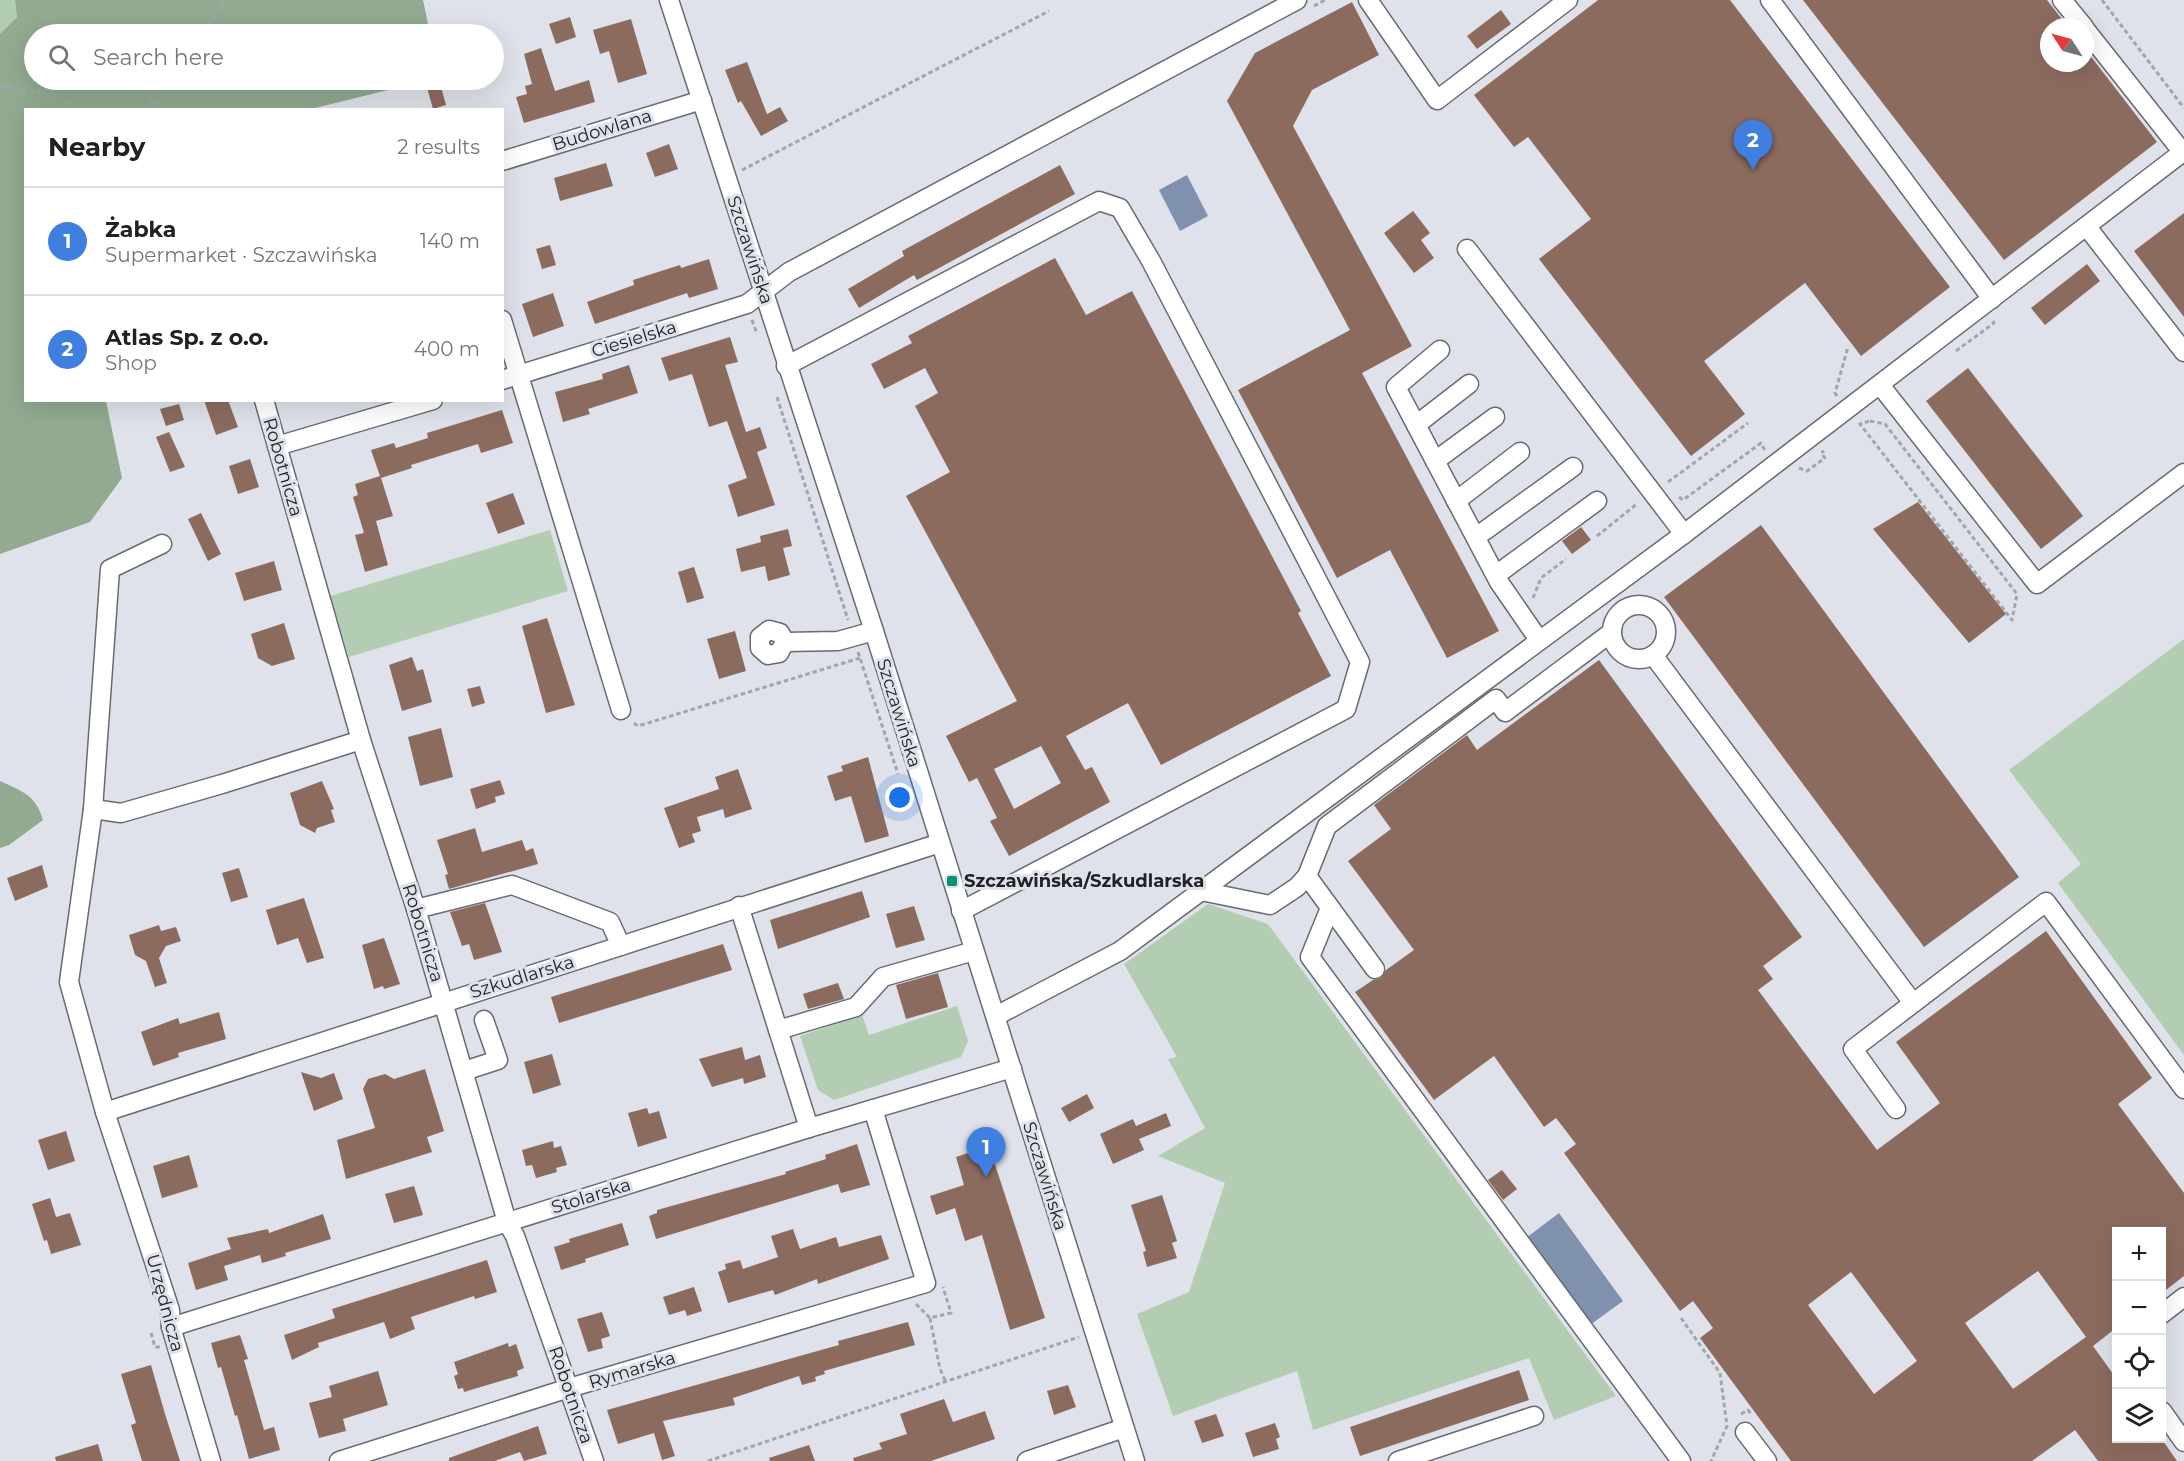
<!DOCTYPE html>
<html lang="en">
<head>
<meta charset="utf-8">
<style>
  body { margin:0; font-family:Montserrat,sans-serif; background:#f6f6f6; color:#202124 }
  .controls { position:absolute; right:18px; bottom:18px; display:grid; overflow:hidden; border-radius:0px; box-shadow:0 6px 24px #0002 }
  .controls button { width:54px; height:54px; display:grid; place-items:center; padding:0; border:0; border-bottom:2px solid #e0e0e0; background:#fff; color:#202124; font:30px sans-serif }
  .compass { position:absolute; left:2040px; top:18px; width:54px; height:54px; border-radius:50%; background:#fff; box-shadow:0 6px 24px #0002; rotate:306deg }
  .you { position:absolute; left:900px; top:798px; width:21px; height:21px; margin:-15px; border:4px solid #fff; border-radius:50%; background:#1a73e8; box-shadow:0 0 0 9px #1a73e833 }
  .badge { display:grid; place-items:center; width:39px; height:39px; border-radius:50%; background:#db2777; color:#fff; font-size:20px; font-weight:700 }
  .pin { position:absolute; translate:-50% -50px; filter:drop-shadow(0 2px 3px #0008) }
  .pin::after { content:''; position:absolute; top:32px; width:21px; height:18px; background:inherit; clip-path:polygon(0 0,100% 0,50% 100%) }
  .list { margin:0; padding:0; list-style:none }
  h2 { display:flex; justify-content:space-between; align-items:center; height:78px; margin:0; padding:0 24px; font-size:26px }
  h2 small { font-size:20px; font-weight:400; color:#757577 }
  .list li { display:grid; grid-template-columns:39px 1fr auto; gap:18px; align-items:center; box-sizing:border-box; height:108px; padding:0 24px; border-top:2px solid #e0e0e0 }
  .list b { display:block; font-size:22px; white-space:nowrap }
  .list p { margin:0; font-size:20px; white-space:nowrap; color:#757577 }
  .list em { font-size:20px; font-style:normal; color:#757577 }
  .icon { flex:none; width:33px; height:33px; fill:none; stroke:currentColor; stroke-width:2; stroke-linecap:round; stroke-linejoin:round }
  .map { position:relative; flex:none; width:2184px; height:1461px; overflow:hidden }
  .search { position:absolute; background:#fff; box-shadow:0 6px 24px #0002; left:24px; top:24px; width:480px; height:66px; display:flex; align-items:center; gap:15px; box-sizing:border-box; padding:0 21px; border-radius:33px; color:#757577; font-size:22px }
  .panel { position:absolute; background:#fff; box-shadow:0 6px 24px #0002; left:24px; top:108px; width:480px; height:294px; border-radius:0px }
  .map>svg:first-child { display:block }
  .green { fill:#b3cdb3 }
  .forest { fill:#91aa90 }
  .water { fill:#8091ad }
  .building { fill:#8c6b5f; fill-rule:evenodd }
  .lines { fill:none; stroke-linecap:round; stroke-linejoin:round }
  .minor-casing { stroke:#696b73; stroke-width:21 }
  .path { stroke:#a2a5ab; stroke-width:3; stroke-dasharray:4.5 3; stroke-linecap:butt }
  .minor { stroke:#fff; stroke-width:18 }
  .poi-dot { fill:#078f77; stroke:#dfe2ea; stroke-width:2 }
  .labels { text-anchor:middle; stroke-width:6; stroke-linejoin:round; paint-order:stroke }
  .street-label { font-size:18px; fill:#212225; stroke:#dfe2ea }
  .poi-label { font-size:18px; font-weight:bold; fill:#212225; stroke:#dfe2ea; text-anchor:start }
</style>
</head>
<body>
<div class="map">
<svg width="2184" height="1461" viewBox="0 0 2184 1461">
  <rect width="100%" height="100%" fill="#dfe2ea"/>
  <g class="green">
    <polygon points="0,0 15,0 17,17 0,34"/>
    <polygon points="550,530 568,591 349,657 330,596"/>
    <polygon points="2184,639 2184,1055 2058,883 2081,864 2009,770"/>
    <polygon points="1208,904 1268,924 1616,1396 1554,1420 1529,1358 1313,1430 1297,1371 1173,1416 1137,1314 1189,1292 1225,1183 1158,1156 1205,1128 1168,1059 1177,1057 1124,964"/>
    <polygon points="957,1006 968,1041 961,1057 834,1100 818,1090 800,1036 862,1015 869,1035"/>
  </g>
  <g class="forest">
    <polygon points="15,0 423,0 430,34 34,34 34,80 429,80 311,109 26,110 26,400 106,401 122,478 90,522 0,554 0,34 17,17"/>
    <path d="M0 781C22 791 36 795 43 820L9 845 0 848Z"/>
  </g>
  <g class="water">
    <polygon points="1187,175 1208,216 1180,231 1159,190"/>
    <polygon points="1559,1213 1623,1301 1590,1325 1526,1238"/>
  </g>
  <g class="building">
    <polygon points="1598,0 1730,0 1950,287 1861,356 1805,283 1704,361 1745,414 1691,456 1539,259 1591,219 1528,137 1514,147 1474,95"/>
    <polygon points="1803,0 2047,0 2068,27 2049,27 2049,63 2085,63 2085,49 2157,142 2004,260"/>
    <polygon points="1352,2 1379,55 1312,90 1293,126 1412,346 1362,373 1499,631 1447,658 1390,550 1337,578 1238,390 1350,330 1227,101 1255,53"/>
    <polygon points="1501,10 1511,24 1477,49 1467,36"/>
    <polygon points="570,17 576,37 556,44 549,24"/>
    <polygon points="631,19 647,74 618,83 609,51 600,54 593,30"/>
    <polygon points="541,48 555,91 589,80 595,102 524,123 516,97 527,94 525,86 532,84 524,54"/>
    <polygon points="747,62 767,114 780,107 788,121 761,136 741,101 738,103 725,70"/>
    <polygon points="439,80 446,105 433,109 426,84"/>
    <polygon points="669,144 678,169 655,177 646,153"/>
    <polygon points="606,163 613,186 560,201 554,178"/>
    <polygon points="1060,165 1075,194 917,280 914,275 859,308 848,289 904,256 902,251"/>
    <polygon points="1413,211 1430,233 1421,240 1434,258 1414,273 1384,233"/>
    <polygon points="2184,213 2184,317 2134,251"/>
    <polygon points="550,245 556,265 542,269 536,249"/>
    <path d="M1055 258 1086 315 1132 291 1301 611 1298 613 1331 676 1161 765 1128 703 1066 736 1085 770 1092 767 1110 802 1009 856 990 821 997 818 977 778 969 782 946 736 1017 701 906 496 950 472 915 406 938 393 925 368 884 389 871 364 912 343 908 336ZM1041 746 1061 783 1014 809 994 769Z"/>
    <polygon points="709,259 718,289 689,298 687,293 595,324 587,302 634,285 633,280 680,265 681,268"/>
    <polygon points="2087,264 2100,281 2045,325 2031,308"/>
    <polygon points="553,293 564,326 533,337 522,304"/>
    <polygon points="730,337 738,362 725,365 746,432 760,427 767,448 757,452 775,505 738,517 728,485 747,478 727,421 709,427 692,374 669,381 661,358"/>
    <polygon points="629,365 638,393 588,409 590,414 563,422 555,392 603,379 602,374"/>
    <polygon points="1968,368 2083,516 2041,549 1926,401"/>
    <polygon points="204,400 228,400 238,427 216,435"/>
    <polygon points="179,404 184,420 166,426 160,409"/>
    <polygon points="502,410 513,443 481,453 478,444 411,465 412,468 381,478 393,516 376,521 388,565 365,572 355,535 364,533 353,497 358,495 355,484 380,476 371,450 394,443 396,448 428,438 427,433"/>
    <polygon points="169,432 185,467 170,472 156,437"/>
    <polygon points="250,459 259,487 238,494 229,466"/>
    <polygon points="513,493 525,524 498,534 486,503"/>
    <polygon points="1918,502 2006,614 1969,643 1873,529"/>
    <polygon points="201,513 221,554 208,561 188,519"/>
    <polygon points="1761,525 2019,877 1924,947 1664,597"/>
    <polygon points="1581,527 1591,540 1572,554 1562,541"/>
    <polygon points="788,529 792,546 783,548 790,575 768,581 765,566 741,572 736,549 761,542 760,536"/>
    <polygon points="274,561 282,590 244,601 235,573"/>
    <polygon points="694,567 704,598 687,603 678,572"/>
    <polygon points="547,618 575,705 546,713 522,626"/>
    <polygon points="284,623 295,659 272,666 258,658 251,634"/>
    <polygon points="735,631 746,671 719,679 707,639"/>
    <polygon points="412,657 417,671 423,669 432,702 402,711 389,665"/>
    <path d="M1599 660 1802 937 1763 966 1773 979 1758 990 1877 1150 1940 1103 1896 1042 2046 931 2152 1078 2118 1104 2184 1193V1276L2162 1293V1232H2116V1328L2093 1346 2116 1378V1438H2161L2177 1461H2098L2075 1430 2032 1461H1791L1700 1338 1713 1328 1693 1301 1680 1311 1564 1153 1576 1144 1556 1118 1544 1127 1494 1056 1434 1100 1355 992 1373 980 1381 978 1386 970 1414 950 1348 861 1391 829 1374 805 1467 735 1477 750ZM2038 1271 2086 1337 2013 1389 1965 1323ZM1851 1272 1917 1361 1874 1394 1808 1305Z"/>
    <polygon points="480,686 485,703 472,707 467,689"/>
    <polygon points="441,728 453,777 420,786 408,737"/>
    <polygon points="868,757 889,836 865,843 851,796 835,801 827,776 843,771 841,766"/>
    <polygon points="738,769 752,809 725,818 723,809 697,817 701,831 692,834 695,842 679,848 664,808 719,789 715,777"/>
    <polygon points="500,780 505,794 495,797 496,802 476,809 470,789"/>
    <polygon points="322,781 334,809 331,810 335,822 317,828 315,833 300,825 290,793"/>
    <polygon points="475,828 482,852 522,840 526,851 533,848 538,864 449,889 445,875 448,874 437,840"/>
    <polygon points="42,865 48,887 15,901 7,878"/>
    <polygon points="239,868 248,897 231,902 222,873"/>
    <polygon points="862,891 870,917 778,949 770,920"/>
    <polygon points="304,898 324,958 307,963 298,938 277,945 266,910"/>
    <polygon points="485,903 502,952 474,960 469,944 462,946 450,912"/>
    <polygon points="914,906 925,940 896,948 886,914"/>
    <polygon points="159,925 161,931 176,927 181,941 166,946 159,958 167,983 155,987 146,961 135,955 129,935"/>
    <polygon points="384,938 400,984 384,989 383,986 374,989 362,945"/>
    <polygon points="723,944 732,970 559,1023 551,997"/>
    <polygon points="938,973 948,1007 906,1019 896,985"/>
    <polygon points="838,983 844,999 808,1009 803,994"/>
    <polygon points="219,1012 226,1039 178,1053 179,1057 153,1066 141,1032 178,1018 180,1024"/>
    <polygon points="742,1047 745,1060 760,1055 766,1077 744,1084 743,1078 712,1087 699,1059"/>
    <polygon points="552,1054 561,1085 533,1094 524,1062"/>
    <polygon points="425,1069 444,1131 427,1137 432,1152 346,1179 337,1140 375,1128 363,1089 368,1079 385,1074 394,1079"/>
    <polygon points="301,1072 321,1078 334,1073 343,1099 314,1111"/>
    <polygon points="1087,1094 1094,1108 1069,1122 1061,1108"/>
    <polygon points="647,1108 649,1114 659,1111 667,1138 638,1147 628,1113"/>
    <polygon points="1166,1113 1171,1126 1139,1139 1144,1150 1113,1164 1100,1134 1133,1119 1136,1126"/>
    <polygon points="66,1131 75,1161 48,1170 38,1140"/>
    <polygon points="553,1141 554,1148 561,1146 567,1165 556,1168 557,1172 536,1178 532,1165 526,1166 522,1150"/>
    <polygon points="857,1144 870,1185 841,1193 838,1184 656,1239 649,1216 657,1213 657,1210 786,1174 785,1172 826,1159 825,1155"/>
    <polygon points="989,1146 1045,1318 1010,1330 982,1235 965,1241 955,1208 936,1215 930,1196 964,1185 956,1157"/>
    <polygon points="189,1155 198,1187 162,1198 153,1166"/>
    <polygon points="1502,1170 1517,1189 1503,1200 1488,1180"/>
    <polygon points="414,1186 423,1215 394,1223 385,1194"/>
    <polygon points="1162,1195 1177,1241 1172,1243 1177,1258 1147,1267 1143,1252 1146,1251 1131,1205"/>
    <polygon points="50,1198 56,1217 70,1213 81,1245 51,1254 47,1240 44,1241 32,1204"/>
    <polygon points="323,1214 331,1239 285,1253 286,1256 262,1263 260,1255 224,1266 228,1280 196,1290 188,1263 231,1249 227,1238 268,1229 269,1233"/>
    <polygon points="622,1223 629,1245 585,1259 586,1262 561,1270 554,1247 570,1242 569,1239"/>
    <polygon points="793,1229 800,1249 836,1237 839,1247 881,1235 889,1259 818,1284 817,1279 775,1295 773,1290 728,1303 718,1272 726,1269 725,1264 740,1260 743,1269 778,1257 771,1236"/>
    <polygon points="487,1260 497,1292 475,1299 474,1296 411,1317 415,1329 390,1339 384,1322 318,1343 319,1347 292,1360 284,1335 335,1318 332,1309"/>
    <polygon points="694,1287 702,1311 687,1316 685,1310 669,1315 663,1297"/>
    <polygon points="602,1312 610,1336 601,1339 603,1348 588,1352 577,1319"/>
    <polygon points="908,1322 915,1345 824,1371 825,1374 815,1377 816,1381 802,1385 799,1376 733,1398 735,1405 663,1421 675,1456 662,1460 654,1433 618,1444 607,1410 839,1345 838,1341"/>
    <polygon points="240,1335 248,1359 244,1360 264,1430 274,1427 280,1450 249,1459 237,1415 235,1416 221,1367 218,1368 211,1343"/>
    <polygon points="508,1343 509,1347 516,1344 524,1368 517,1371 518,1376 464,1392 463,1388 458,1389 454,1376 458,1374 454,1362"/>
    <polygon points="151,1365 165,1414 180,1461 142,1461 131,1425 136,1423 121,1374"/>
    <polygon points="1519,1370 1529,1400 1360,1456 1350,1427"/>
    <polygon points="378,1371 388,1405 343,1419 346,1431 319,1438 309,1403 332,1397 329,1386"/>
    <polygon points="1068,1385 1076,1407 1054,1415 1047,1391"/>
    <polygon points="944,1399 953,1422 985,1411 995,1439 931,1461 854,1461 853,1458 882,1449 879,1443 907,1434 900,1414"/>
    <polygon points="1216,1414 1224,1436 1202,1443 1194,1421"/>
    <polygon points="1275,1423 1280,1437 1276,1439 1279,1449 1253,1457 1245,1433"/>
    <polygon points="538,1426 547,1454 524,1461 520,1452 495,1461 449,1461 449,1458"/>
    <polygon points="98,1444 103,1461 56,1461 55,1457"/>
    <polygon points="809,1445 815,1461 770,1461 769,1458"/>
  </g>
  <g class="lines">
    <g class="minor-casing">
      <g id="minor">
        <polyline points="669,0 874,631 1135,1461"/>
        <polyline points="1368,0 1437,100 1568,0"/>
        <polyline points="1770,0 1992,299"/>
        <polyline points="2062,0 2084,27"/>
        <polyline points="2085,29 2184,154"/>
        <polyline points="502,161 702,100"/>
        <polyline points="2087,227 2184,352"/>
        <polyline points="1467,249 1684,534"/>
        <polyline points="502,320 621,710"/>
        <polyline points="1440,350 1396,387 1499,582 1539,640"/>
        <polyline points="786,366 1099,201 1120,208 1151,261 1360,662 1346,709 961,911"/>
        <polyline points="502,380 747,304 789,272 1297,0"/>
        <polyline points="1880,385 2037,584 2184,473"/>
        <polyline points="264,400 361,740 416,909 507,1222 515,1236 594,1461"/>
        <polyline points="1416,425 1469,384"/>
        <polyline points="277,446 433,400"/>
        <polyline points="1435,461 1495,417"/>
        <polyline points="1456,501 1520,452"/>
        <polyline points="1476,537 1573,467"/>
        <polyline points="1496,575 1597,501"/>
        <circle cx="1639" cy="632" r="27"/>
        <polygon points="769,630 780,633 785,642 779,653 768,655 760,648 760,637"/>
        <polyline points="785,642 838,641 874,631"/>
        <polyline points="1653,655 1913,1003"/>
        <polyline points="93,809 110,569 162,544"/>
        <polyline points="1307,876 1375,969"/>
        <polyline points="1201,891 1270,905 1297,887 1307,876 1327,826 1496,699 1505,712 1612,632"/>
        <polyline points="739,906 809,1128"/>
        <polyline points="1330,908 1310,957 1681,1461"/>
        <polyline points="416,909 512,885 610,922 621,946"/>
        <polyline points="996,1016 1120,951 1684,534 2183,152"/>
        <polyline points="778,1030 856,1007 883,977 974,951"/>
        <polyline points="464,1071 498,1060 484,1020"/>
        <polyline points="1896,1109 1853,1049 2046,902 2184,1089"/>
        <polyline points="105,1112 940,843"/>
        <polyline points="2162,1314 2184,1297"/>
        <polyline points="171,1327 809,1128 1012,1068"/>
        <polyline points="2162,1411 2184,1442"/>
        <polyline points="1745,1432 1767,1461"/>
        <polyline points="211,1461 171,1327 170,1310 105,1112 69,982 93,809 121,813 222,784 361,740"/>
        <polyline points="339,1461 569,1388 926,1283 873,1109"/>
        <polyline points="1027,1461 1124,1428"/>
        <polyline points="1398,1461 1534,1416"/>
      </g>
    </g>
    <g class="path">
      <polyline points="2102,0 2184,108"/>
      <polyline points="1314,6 1325,0"/>
      <polyline points="197,34 210,25 225,0"/>
      <polyline points="145,80 155,110"/>
      <polyline points="0,86 38,92 79,80"/>
      <polyline points="742,170 1049,11"/>
      <polyline points="752,320 757,334"/>
      <polyline points="1956,351 1994,323 1992,320"/>
      <polyline points="1837,396 1835,393 1848,347"/>
      <polyline points="777,397 848,620"/>
      <polygon points="1870,421 1885,424 2017,594 2012,620 1860,424"/>
      <polyline points="1799,468 1807,471 1825,458 1821,453 1824,451"/>
      <polyline points="1668,482 1748,423"/>
      <polyline points="1679,497 1683,500 1761,443 1765,451"/>
      <polyline points="1597,536 1638,503"/>
      <polyline points="1533,598 1541,578 1566,559"/>
      <polyline points="858,652 898,774"/>
      <polyline points="634,723 638,726 860,658"/>
      <polyline points="916,1304 930,1318 951,1313 943,1287"/>
      <polyline points="930,1318 940,1369 946,1382"/>
      <polyline points="1681,1318 1720,1373 1727,1426 1711,1461"/>
      <polyline points="151,1333 155,1347 160,1347"/>
      <polyline points="1741,1414 1748,1410 1752,1415"/>
      <polyline points="708,1461 1079,1337"/>
    </g>
    <use href="#minor" class="minor"/>
  </g>
  <rect class="poi-dot" x="946" y="875" width="12" height="12" rx="3"/>
  <g class="labels">
    <g class="street-label">
      <text transform="translate(602 130) rotate(-17)" y="6">Budowlana</text>
      <text transform="translate(750 250) rotate(72)" y="6">Szczawińska</text>
      <text transform="translate(634 339) rotate(-17)" y="6">Ciesielska</text>
      <text transform="translate(283 467) rotate(74)" y="6">Robotnicza</text>
      <text transform="translate(899 713) rotate(73)" y="6">Szczawińska</text>
      <text transform="translate(423 933) rotate(73)" y="6">Robotnicza</text>
      <text transform="translate(522 977) rotate(-17)" y="6">Szkudlarska</text>
      <text transform="translate(1045 1176) rotate(73)" y="6">Szczawińska</text>
      <text transform="translate(591 1196) rotate(-17)" y="6">Stolarska</text>
      <text transform="translate(165 1303) rotate(75)" y="6">Urzędnicza</text>
      <text transform="translate(632 1370) rotate(-17)" y="6">Rymarska</text>
      <text transform="translate(571 1395) rotate(71)" y="6">Robotnicza</text>
    </g>
    <g class="poi-label">
      <text x="964" y="887">Szczawińska/Szkudlarska</text>
    </g>
  </g>
</svg>
<div class="controls">
<button>+</button>
<button>−</button>
<button><svg class="icon" aria-label="locate" viewBox="0 0 24 24"><circle cx="12" cy="12" r="6"/><path d="M12 2v4M12 18v4M2 12h4M18 12h4"/></svg></button>
<button><svg class="icon" aria-label="layers" viewBox="0 0 24 24"><path d="M12 4l9 5-9 5-9-5zM3 14l9 5 9-5"/></svg></button>
</div>
<svg class="compass" viewBox="-18 -18 36 36"><path d="M0-13l5 13h-10z" fill="#e53935"/><path d="M0 13l5-13h-10z" fill="#757577"/></svg>
<div class="you"></div>
<div class="pin badge" style="left:986px;top:1177px;background:#3f7fe0">1</div>
<div class="pin badge" style="left:1753px;top:170px;background:#3f7fe0">2</div>
<div class="search"><svg class="icon" aria-label="search" viewBox="0 0 24 24"><circle cx="10" cy="10" r="6"/><path d="M15 15l6 6"/></svg>Search here</div>
<section class="panel">
<h2>Nearby<small>2 results</small></h2>
<ul class="list">
<li><span class="badge" style="background:#3f7fe0">1</span><div><b>Żabka</b><p>Supermarket · Szczawińska</p></div><em>140 m</em></li>
<li><span class="badge" style="background:#3f7fe0">2</span><div><b>Atlas Sp. z o.o.</b><p>Shop</p></div><em>400 m</em></li>
</ul>
</section>
</div>
</body>
</html>
